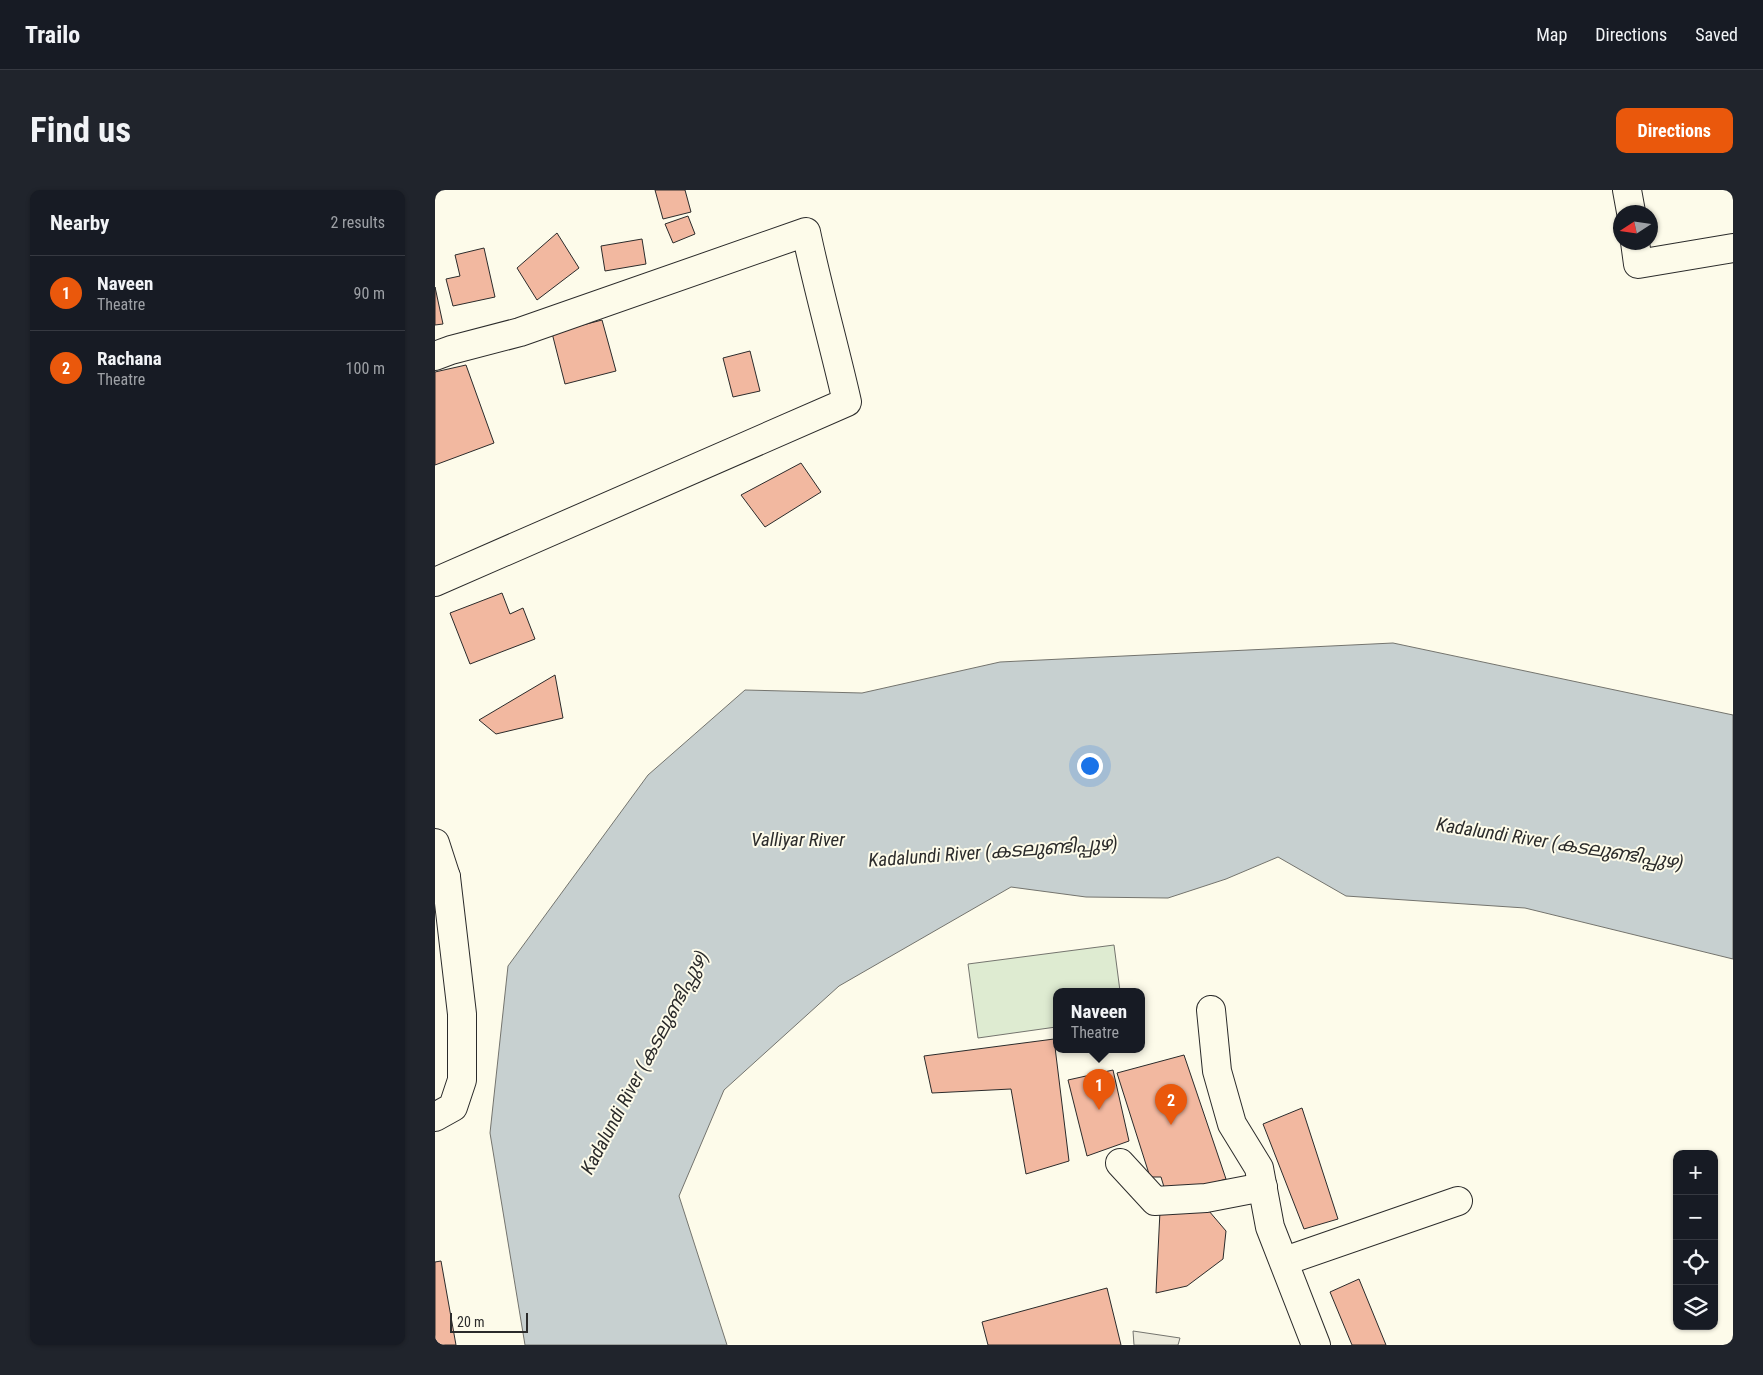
<!DOCTYPE html>
<html lang="en">
<head>
<meta charset="utf-8">
<style>
  body { margin:0; font-family:"Roboto Condensed","Noto Sans Malayalam",sans-serif; background:#20242c; color:#f1f3f6 }
  .controls { position:absolute; right:15px; bottom:15px; display:grid; overflow:hidden; border-radius:10px; box-shadow:0 1px 4px #0004 }
  .controls button { width:45px; height:45px; display:grid; place-items:center; padding:0; border:0; border-bottom:1px solid #363941; background:#171b24; color:#f1f3f6; font:25px sans-serif }
  .compass { position:absolute; left:1178px; top:15px; width:45px; height:45px; border-radius:50%; background:#171b24; box-shadow:0 1px 4px #0004; rotate:258deg }
  .scale { position:absolute; left:15px; bottom:12px; width:78px; box-sizing:border-box; padding-left:5px; border:2px solid #2b2b2b; border-top:0; font-size:14px; line-height:18px; white-space:nowrap; color:#2b2b2b; -webkit-text-stroke:4px #fdfbea; paint-order:stroke }
  .you { position:absolute; left:654px; top:575px; width:18px; height:18px; margin:-12px; border:4px solid #fff; border-radius:50%; background:#1a73e8; box-shadow:0 0 0 8px #1a73e833 }
  .badge { display:grid; place-items:center; width:32px; height:32px; border-radius:50%; background:#ea580c; color:#fff; font-size:16px; font-weight:700 }
  .pin { position:absolute; translate:-50% -41px; filter:drop-shadow(0 1px 2px #0008) }
  .pin::after { content:''; position:absolute; top:26px; width:18px; height:15px; background:inherit; clip-path:polygon(0 0,100% 0,50% 100%) }
  .popup { position:absolute; left:618px; top:798px; width:92px; height:65px; box-sizing:border-box; display:grid; place-content:center; border-radius:10px; background:#171b24; filter:drop-shadow(0 1px 4px #0005); font-size:16px; white-space:nowrap; color:#9ea1a6 }
  .popup b { font-size:19px; color:#f1f3f6 }
  .popup::after { content:''; position:absolute; left:50%; top:100%; margin-left:-10px; border:10px solid transparent; border-top-color:#171b24 }
  .list { margin:0; padding:0; list-style:none }
  h2 { display:flex; justify-content:space-between; align-items:center; height:65px; margin:0; padding:0 20px; font-size:21px }
  h2 small { font-size:16px; font-weight:400; color:#9ea1a6 }
  .list li { display:grid; grid-template-columns:32px 1fr auto; gap:15px; align-items:center; box-sizing:border-box; height:75px; padding:0 20px; border-top:1px solid #363941 }
  .list b { display:block; font-size:19px; white-space:nowrap }
  .list p { margin:0; font-size:16px; white-space:nowrap; color:#9ea1a6 }
  .list em { font-size:16px; font-style:normal; color:#9ea1a6 }
  .icon { flex:none; width:28px; height:28px; fill:none; stroke:currentColor; stroke-width:2; stroke-linecap:round; stroke-linejoin:round }
  .map { position:relative; flex:none; width:1298px; height:1155px; overflow:hidden; border-radius:10px }
  header { display:flex; align-items:center; gap:30px; box-sizing:border-box; height:70px; padding:0 25px; background:#171b24; border-bottom:1px solid #363941 }
  header strong { font-size:24px }
  nav { display:flex; gap:28px; margin-inline-start:auto; font-size:18px }
  .intro { display:flex; align-items:center; justify-content:space-between; box-sizing:border-box; height:120px; padding:0 30px }
  h1 { margin:0; font-size:35px }
  .button { padding:12px 22px; border-radius:10px; background:#ea580c; color:#fff; font-size:18px; font-weight:700 }
  main { display:flex; gap:30px; padding:0 30px }
  aside { flex:1; background:#171b24; border-radius:10px; box-shadow:0 1px 4px #0004 }
  .map>svg:first-child { display:block }
  .green { fill:#deebd1; stroke:#74746e }
  .parking { fill:#eceadb; stroke:#74746e }
  .water { fill:#c7d0d0; stroke:#74746e }
  .building { fill:#f2b8a0; stroke:#2b2b2b }
  .lines { fill:none; stroke-linecap:round; stroke-linejoin:round }
  .minor-casing { stroke:#2b2b2b; stroke-width:30 }
  .minor { stroke:#fdfbea; stroke-width:28 }
  .labels { text-anchor:middle; stroke-width:4; stroke-linejoin:round; paint-order:stroke }
  .water-label { font-size:19px; font-style:italic; fill:#2b2b2b; stroke:#fdfbea }
</style>
</head>
<body>
<header>
<strong>Trailo</strong>
<nav><a>Map</a><a>Directions</a><a>Saved</a></nav>
</header>
<div class="intro"><h1>Find us</h1><a class="button">Directions</a></div>
<main>
<aside>
<h2>Nearby<small>2 results</small></h2>
<ul class="list">
<li><span class="badge">1</span><div><b>Naveen</b><p>Theatre</p></div><em>90 m</em></li>
<li><span class="badge">2</span><div><b>Rachana</b><p>Theatre</p></div><em>100 m</em></li>
</ul>
</aside>
<div class="map">
<svg width="1298" height="1155" viewBox="0 0 1298 1155">
  <rect width="100%" height="100%" fill="#fdfbea"/>
  <polygon class="green" points="679,755 685,801 622,801 621,837 543,848 533,774"/>
  <polygon class="parking" points="698,1141 745,1148 743,1155 699,1155"/>
  <polygon class="water" points="958,453 1298,525 1298,769 1090,718 911,706 843,667 791,689 733,708 651,707 576,697 404,796 289,900 244,1006 292,1155 90,1155 55,943 73,776 213,585 310,500 427,503 565,472"/>
  <g class="building">
    <polygon points="220,0 250,0 256,22 228,29"/>
    <polygon points="253,26 260,44 238,53 230,34"/>
    <polygon points="122,43 144,78 102,110 82,78"/>
    <polygon points="207,49 211,74 170,81 166,56"/>
    <polygon points="49,58 60,107 18,116 11,89 25,86 20,65"/>
    <polygon points="0,97 8,134 0,135"/>
    <polygon points="167,130 181,181 130,194 117,143"/>
    <polygon points="315,161 325,201 298,207 288,168"/>
    <polygon points="31,175 59,253 0,275 0,182"/>
    <polygon points="366,273 386,302 330,337 306,305"/>
    <polygon points="67,403 75,424 88,418 100,449 35,474 15,423"/>
    <polygon points="120,485 128,528 61,544 44,530"/>
    <polygon points="619,849 634,971 591,984 576,899 497,903 489,866"/>
    <polygon points="749,865 791,989 732,1007 726,987 715,987 682,883"/>
    <polygon points="678,880 694,951 652,966 633,890"/>
    <polygon points="867,918 903,1029 869,1039 828,934"/>
    <polygon points="768,1014 791,1041 788,1069 752,1096 721,1103 725,1021"/>
    <polygon points="6,1071 21,1155 0,1155 0,1072"/>
    <polygon points="924,1089 951,1155 917,1155 895,1102"/>
    <polygon points="672,1098 686,1155 553,1155 547,1132"/>
  </g>
  <g class="lines">
    <g class="minor-casing">
      <g id="minor">
        <polyline points="1192,0 1196,22"/>
        <polyline points="1200,52 1203,74 1298,58"/>
        <path d="M0 166 16 160 85 142 371 42C383 99 399 155 412 212L0 392"/>
        <polyline points="0,653 11,687 0,693"/>
        <polyline points="776,820 782,881 797,934 824,978 835,1037 881,1155"/>
        <polyline points="0,927 18,917 27,890 27,824 11,687"/>
        <polyline points="685,973 720,1011 771,1008 828,997"/>
        <polyline points="850,1071 1023,1011"/>
      </g>
    </g>
    <use href="#minor" class="minor"/>
  </g>
  <g class="labels">
    <g class="water-label">
      <text x="363" y="656">Valliyar River</text>
      <text transform="translate(1125 653) rotate(9)" y="7">Kadalundi River (കടലുണ്ടിപ്പുഴ)</text>
      <text transform="translate(558 661) rotate(-4)" y="7">Kadalundi River (കടലുണ്ടിപ്പുഴ)</text>
      <text transform="translate(209 872) rotate(-62)" y="7">Kadalundi River (കടലുണ്ടിപ്പുഴ)</text>
    </g>
  </g>
</svg>
<div class="controls">
<button>+</button>
<button>−</button>
<button><svg class="icon" aria-label="locate" viewBox="0 0 24 24"><circle cx="12" cy="12" r="6"/><path d="M12 2v4M12 18v4M2 12h4M18 12h4"/></svg></button>
<button><svg class="icon" aria-label="layers" viewBox="0 0 24 24"><path d="M12 4l9 5-9 5-9-5zM3 14l9 5 9-5"/></svg></button>
</div>
<svg class="compass" viewBox="-18 -18 36 36"><path d="M0-13l5 13h-10z" fill="#e53935"/><path d="M0 13l5-13h-10z" fill="#9ea1a6"/></svg>
<div class="scale">20 m</div>
<div class="you"></div>
<div class="pin badge" style="left:664px;top:920px">1</div>
<div class="popup"><b>Naveen</b>Theatre</div>
<div class="pin badge" style="left:736px;top:935px">2</div>
</div>
</main>
</body>
</html>
